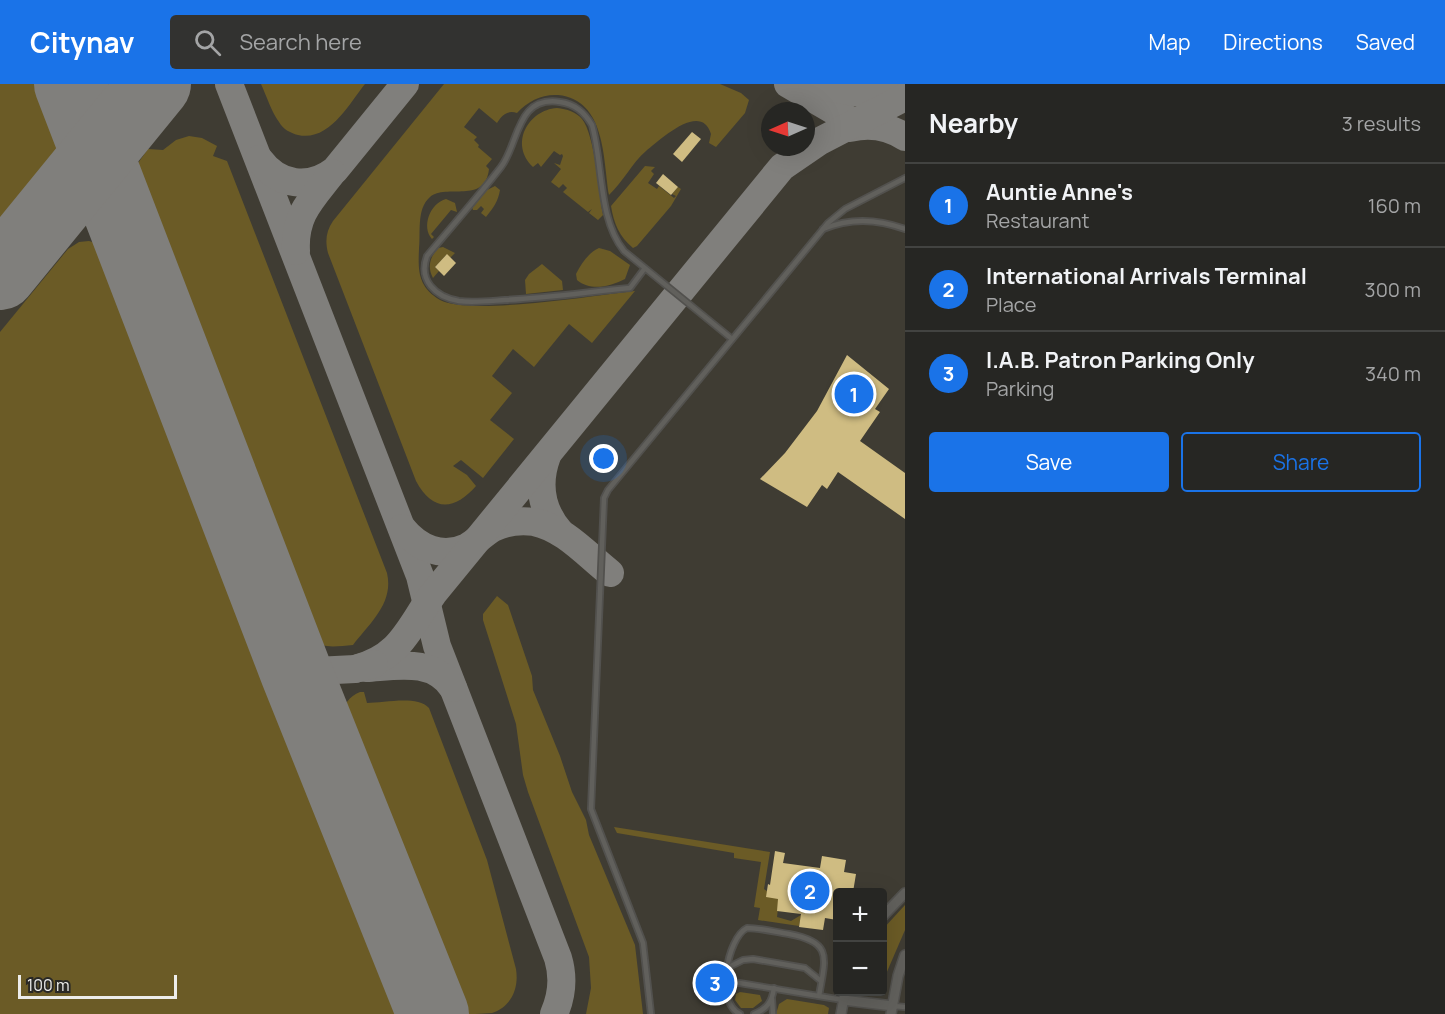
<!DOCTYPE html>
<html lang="en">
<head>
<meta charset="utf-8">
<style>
  body { margin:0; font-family:Manrope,sans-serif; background:#323230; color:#f1f3f6 }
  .controls { position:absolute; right:18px; bottom:18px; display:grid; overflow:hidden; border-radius:6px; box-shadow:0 6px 24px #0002 }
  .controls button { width:54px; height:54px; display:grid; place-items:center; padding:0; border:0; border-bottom:2px solid #424341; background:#262623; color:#f1f3f6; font:30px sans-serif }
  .compass { position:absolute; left:761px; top:18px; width:54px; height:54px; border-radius:50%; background:#262623; box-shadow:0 6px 24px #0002; rotate:267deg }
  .scale { position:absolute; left:18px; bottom:15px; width:159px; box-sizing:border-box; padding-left:6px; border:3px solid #ededeb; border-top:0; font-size:16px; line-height:21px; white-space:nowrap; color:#ededeb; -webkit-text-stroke:4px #292825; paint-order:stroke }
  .you { position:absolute; left:604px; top:375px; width:21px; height:21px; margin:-15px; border:4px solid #fff; border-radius:50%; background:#1a73e8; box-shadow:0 0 0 9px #1a73e833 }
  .badge { display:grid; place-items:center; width:39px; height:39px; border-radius:50%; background:#1a73e8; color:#fff; font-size:20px; font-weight:700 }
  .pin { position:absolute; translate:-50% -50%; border:3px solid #fff; box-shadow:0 2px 6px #0006 }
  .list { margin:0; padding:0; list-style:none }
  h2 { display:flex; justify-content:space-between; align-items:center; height:78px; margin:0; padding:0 24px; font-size:26px }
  h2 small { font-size:20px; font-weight:400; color:#a4a5a6 }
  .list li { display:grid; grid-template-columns:39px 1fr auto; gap:18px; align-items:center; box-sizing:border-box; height:84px; padding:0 24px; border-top:2px solid #424341 }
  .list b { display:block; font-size:22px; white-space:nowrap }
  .list p { margin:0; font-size:20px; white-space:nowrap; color:#a4a5a6 }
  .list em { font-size:20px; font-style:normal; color:#a4a5a6 }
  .actions { display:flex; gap:12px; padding:18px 24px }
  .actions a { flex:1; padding:14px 0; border:2px solid #1a73e8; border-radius:6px; text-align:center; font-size:21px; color:#1a73e8 }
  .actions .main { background:#1a73e8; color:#fff }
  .icon { flex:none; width:33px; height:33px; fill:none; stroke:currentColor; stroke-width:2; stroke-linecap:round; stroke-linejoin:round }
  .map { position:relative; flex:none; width:905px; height:930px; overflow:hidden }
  header { display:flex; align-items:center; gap:36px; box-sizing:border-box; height:84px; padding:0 30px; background:#1a73e8; color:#fff }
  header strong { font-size:28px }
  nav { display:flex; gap:33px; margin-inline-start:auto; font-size:21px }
  .search { width:420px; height:54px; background:#323230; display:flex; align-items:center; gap:15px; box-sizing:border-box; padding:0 21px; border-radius:6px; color:#a4a5a6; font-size:22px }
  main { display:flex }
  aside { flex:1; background:#262623 }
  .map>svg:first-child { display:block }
  .built { fill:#3f3c33; fill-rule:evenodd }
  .green { fill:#6b5b26 }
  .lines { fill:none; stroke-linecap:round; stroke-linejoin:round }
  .taxiway { stroke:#807f7c; stroke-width:28 }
  .runway { stroke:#807f7c; stroke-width:72 }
  .building { fill:#cfbc82 }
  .lane-casing { stroke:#52514e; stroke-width:8 }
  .street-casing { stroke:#52514e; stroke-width:12 }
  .lane { stroke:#61605c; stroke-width:4.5 }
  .street { stroke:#61605c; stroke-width:9 }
</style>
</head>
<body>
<header>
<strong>Citynav</strong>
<div class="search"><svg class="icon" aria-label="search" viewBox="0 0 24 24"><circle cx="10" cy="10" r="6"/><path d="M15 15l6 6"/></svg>Search here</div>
<nav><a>Map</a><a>Directions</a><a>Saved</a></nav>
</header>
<main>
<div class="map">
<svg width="905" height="930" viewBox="0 0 905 930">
  <rect width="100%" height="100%" fill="#33322f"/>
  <path class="built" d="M0 0H905V930H0ZM770 27H806V63H770ZM838 808H882V908H838Z"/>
  <g class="green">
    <polygon points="0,0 42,0 64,56 0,134"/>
    <path d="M261 0H365C349 20 329 58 298 51 290 49 283 45 279 38 271 27 267 13 261 0Z"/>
    <path d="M444 0H720L741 9 749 16 745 29 716 63 709 59 711 50C701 17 660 56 646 67 632 79 623 98 609 111 603 75 606 16 558 11 542 10 528 17 517 29 507 26 502 31 497 39L479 24 464 43 477 53 474 56 479 61 478 63 492 75 486 82 489 85C485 121 446 99 430 113 416 125 421 150 419 165 418 187 418 203 440 216 470 232 597 211 635 207L592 259 569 240 534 283 513 265 492 292 512 309 490 336 514 355 483 394 461 376 453 382 467 391 476 402C455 426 433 429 416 397L328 169C325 157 326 147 333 137Z"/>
    <path d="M557 24C567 25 576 28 582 35 595 51 599 109 603 131L598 136 589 129 592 125 588 128 563 108 567 104 563 100 559 104 551 98 561 85 554 79 560 81 563 72 562 70 560 71 554 67 541 83 538 79 533 83C509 60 528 26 557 24Z"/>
    <path d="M189 52 202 54 217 62 213 72 227 77 387 489C394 519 370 539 353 561 337 562 322 566 311 554L134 102 133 86 148 65 163 66 176 56Z"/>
    <path d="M645 82 655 83 651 87 654 90 648 99 657 105 659 102 674 114 676 112 672 110 678 103 681 105 671 122 637 162 633 164C619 152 614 140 611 122Z"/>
    <path d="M495 102 500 106C498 118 493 124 486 133L481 129 484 125 481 122 477 126H473L472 123 485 107Z"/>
    <path d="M446 115 455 119 457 128 451 126 431 150 434 153 432 155C421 143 430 119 446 115Z"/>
    <polygon points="89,157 99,160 108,170 406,930 0,930 0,248 68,165 79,158"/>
    <path d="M443 163 455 169 450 174 446 171 435 183 439 187 433 194C427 183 430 173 438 164Z"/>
    <path d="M599 164 610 167 630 181 625 195C611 202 591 208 577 196L576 190C581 180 589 168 599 164Z"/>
    <polygon points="542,180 562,197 563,206 526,210 525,196 529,190"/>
    <polygon points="497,512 508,521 532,592 533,606 560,672 572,708 586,736 589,751 635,861 643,930 586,930 591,904 589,873 528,708 523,691 516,640 483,536 483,530"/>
    <path d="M360 608H364L367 619C384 619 417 611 429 624L487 776 516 885C519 904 512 922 492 929 483 930 468 930 458 930L343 636C341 623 348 613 360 608Z"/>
    <polygon points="614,743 770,768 764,805 779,815 777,833 791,837 801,831 799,842 758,836 760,824 754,823 761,778 734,774 734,769 617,749"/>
    <polygon points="905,821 905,846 883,897 883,845"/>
    <polygon points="740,908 760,911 762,917 753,924 741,924 735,916 736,910"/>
    <polygon points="787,915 824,921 829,924 828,930 776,930 779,920"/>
  </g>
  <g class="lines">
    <g class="taxiway">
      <path d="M229 0 420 492 437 562 558 874C564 894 562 912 554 930"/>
      <polyline points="788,0 855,39"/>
      <polyline points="812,0 885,14 903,12"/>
      <path d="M850 44C870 39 888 42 905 53"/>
      <polyline points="108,58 116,53 160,0"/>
      <path d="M259 75C279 102 309 106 335 86L405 0"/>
      <path d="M296 167C294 131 311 116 332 89"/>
      <path d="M547 372C537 399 541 426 560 448"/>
      <path d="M402 444C418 464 442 475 467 463 476 458 484 449 493 444 506 438 520 436 534 438 564 444 587 471 610 489"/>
      <path d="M366 584C398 582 433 574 453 604"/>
      <path d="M355 585C401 573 408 545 433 510L782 83 820 57 905 13"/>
      <polyline points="296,588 355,585 374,580"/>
    </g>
    <g class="runway">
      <polyline points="70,0 296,588 433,930"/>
      <polyline points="0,190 155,0"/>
    </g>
  </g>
  <g class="building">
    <polygon points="692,48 701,55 682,78 673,70"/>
    <polygon points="663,90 678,103 671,111 656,99"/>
    <polygon points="447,170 456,179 444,192 435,183"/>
    <polygon points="847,271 889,305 875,325 880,328 860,357 905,389 905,435 838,388 827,405 822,401 807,423 760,395 785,369 817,327"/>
    <polygon points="775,767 785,769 783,779 820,784 822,772 846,776 844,788 856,790 853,808 837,808 837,836 825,834 823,846 799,843 801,830 777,827 778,815 766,813 768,800 770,801"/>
  </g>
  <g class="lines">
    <g class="lane-casing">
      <g id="lane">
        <path d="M823 145C849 134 878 135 905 145"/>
        <path d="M645 184 630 204C588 208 547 214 505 216 490 217 473 219 459 217 435 213 418 196 427 172 452 142 477 114 501 83 519 60 516 11 560 18 575 20 584 28 592 41 603 80 598 135 624 167L732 255"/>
        <polyline points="729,883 743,876 753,875 805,884 821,897"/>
        <polyline points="727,897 843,916"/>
        <polyline points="772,915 773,930"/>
        <polyline points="893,922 905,923"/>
        <polyline points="651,930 643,859 591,725 604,414 608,406 828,139 845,125 905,94"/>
        <path d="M740 930C715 919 727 854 747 844 761 844 775 848 789 850 834 858 825 875 819 912"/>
        <path d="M754 930C767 925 772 918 774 904"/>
      </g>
    </g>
    <g class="street-casing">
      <g id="street">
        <polyline points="882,833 905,809"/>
        <polyline points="843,916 893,922"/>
        <polyline points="841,930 845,908"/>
        <polyline points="891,930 898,892 905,871"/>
      </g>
    </g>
    <use href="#lane" class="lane"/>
    <use href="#street" class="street"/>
  </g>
</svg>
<div class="controls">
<button>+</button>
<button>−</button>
</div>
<svg class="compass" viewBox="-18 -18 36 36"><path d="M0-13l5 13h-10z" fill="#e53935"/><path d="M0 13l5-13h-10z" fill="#a4a5a6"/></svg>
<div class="scale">100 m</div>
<div class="you"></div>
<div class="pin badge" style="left:854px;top:310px">1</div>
<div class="pin badge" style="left:810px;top:807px">2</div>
<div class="pin badge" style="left:715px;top:899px">3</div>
</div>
<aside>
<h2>Nearby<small>3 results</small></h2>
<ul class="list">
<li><span class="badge">1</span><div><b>Auntie Anne's</b><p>Restaurant</p></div><em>160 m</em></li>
<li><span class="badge">2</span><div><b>International Arrivals Terminal</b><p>Place</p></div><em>300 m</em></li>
<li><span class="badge">3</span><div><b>I.A.B. Patron Parking Only</b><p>Parking</p></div><em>340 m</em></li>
</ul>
<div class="actions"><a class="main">Save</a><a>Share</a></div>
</aside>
</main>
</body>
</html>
